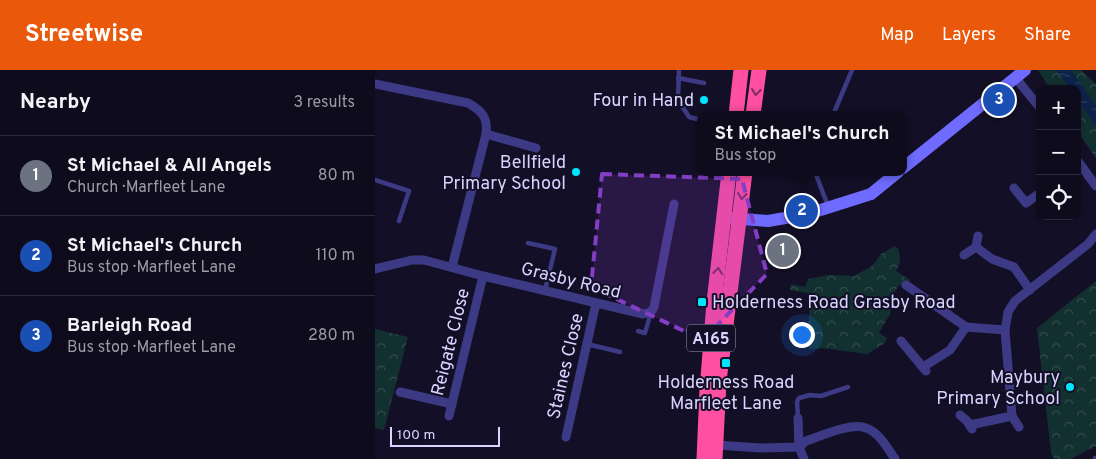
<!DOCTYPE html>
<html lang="en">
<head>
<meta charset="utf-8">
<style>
  body { margin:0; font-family:Overpass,sans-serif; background:#171425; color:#f1f3f6 }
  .controls { position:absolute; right:15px; top:15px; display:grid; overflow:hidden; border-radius:10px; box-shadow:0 1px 4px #0004 }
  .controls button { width:45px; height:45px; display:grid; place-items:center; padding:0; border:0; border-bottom:1px solid #2e2b3b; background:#0e0b1c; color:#f1f3f6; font:25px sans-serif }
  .scale { position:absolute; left:15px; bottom:12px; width:110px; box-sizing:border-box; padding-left:5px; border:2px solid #d9d4ff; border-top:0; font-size:14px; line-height:18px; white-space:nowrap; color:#d9d4ff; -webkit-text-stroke:4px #130f26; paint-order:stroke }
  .you { position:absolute; left:426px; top:264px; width:18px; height:18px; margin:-12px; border:4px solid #fff; border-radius:50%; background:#1a73e8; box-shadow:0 0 0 8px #1a73e833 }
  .badge { display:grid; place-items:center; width:32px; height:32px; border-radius:50%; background:#ea580c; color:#fff; font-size:16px; font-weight:700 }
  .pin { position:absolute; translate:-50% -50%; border:2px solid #fff; box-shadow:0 1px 5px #0006 }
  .popup { position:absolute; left:322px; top:41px; width:210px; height:65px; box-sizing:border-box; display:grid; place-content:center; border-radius:10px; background:#0e0b1c; filter:drop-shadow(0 1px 4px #0005); font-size:16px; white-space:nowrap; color:#9b9ba3 }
  .popup b { font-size:19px; color:#f1f3f6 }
  .popup::after { content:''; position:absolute; left:50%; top:100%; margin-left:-10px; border:10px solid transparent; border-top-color:#0e0b1c }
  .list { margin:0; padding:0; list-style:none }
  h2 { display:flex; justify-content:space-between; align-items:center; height:65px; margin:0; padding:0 20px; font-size:21px }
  h2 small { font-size:16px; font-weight:400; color:#9b9ba3 }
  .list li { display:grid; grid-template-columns:32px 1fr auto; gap:15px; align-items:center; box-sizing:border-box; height:80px; padding:0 20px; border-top:1px solid #2e2b3b }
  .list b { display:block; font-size:19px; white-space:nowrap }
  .list p { margin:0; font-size:16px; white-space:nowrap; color:#9b9ba3 }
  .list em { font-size:16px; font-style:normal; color:#9b9ba3 }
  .icon { flex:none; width:28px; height:28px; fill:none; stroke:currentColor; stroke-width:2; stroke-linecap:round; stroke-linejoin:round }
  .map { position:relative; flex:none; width:721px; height:389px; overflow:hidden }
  header { display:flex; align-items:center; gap:30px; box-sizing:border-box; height:70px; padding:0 25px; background:#ea580c; color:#fff }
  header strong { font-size:24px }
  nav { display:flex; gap:28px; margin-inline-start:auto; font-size:18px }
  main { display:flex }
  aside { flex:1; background:#0e0b1c }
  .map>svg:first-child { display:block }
  .park { fill:url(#park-crowns) }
  .water { fill:url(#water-ripples) }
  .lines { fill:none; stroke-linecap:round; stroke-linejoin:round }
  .lane { stroke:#3d3a85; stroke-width:4.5 }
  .street { stroke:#3d3a85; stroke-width:9 }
  .secondary { stroke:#6f6bff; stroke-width:12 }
  .highway { stroke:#ff4fa3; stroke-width:15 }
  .oneway { stroke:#7d2c5e }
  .marked { fill:#843dc5; fill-opacity:0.2; stroke:#843dc5; stroke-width:4; stroke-dasharray:10 6; stroke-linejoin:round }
  .poi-dot { fill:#00e5ff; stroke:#130f26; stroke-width:2 }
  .labels { text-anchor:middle; stroke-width:4; stroke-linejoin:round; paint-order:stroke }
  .shield { fill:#130f26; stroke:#9e99be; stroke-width:1 }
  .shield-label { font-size:16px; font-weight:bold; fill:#d9d4ff }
  .poi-label { font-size:18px; fill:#d9d4ff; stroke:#130f26; text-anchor:end }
  .street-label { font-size:18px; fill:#d9d4ff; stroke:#130f26 }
</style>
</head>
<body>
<header>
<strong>Streetwise</strong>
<nav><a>Map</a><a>Layers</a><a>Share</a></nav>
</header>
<main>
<aside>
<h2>Nearby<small>3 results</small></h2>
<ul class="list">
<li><span class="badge" style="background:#6b7280">1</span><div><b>St Michael &amp; All Angels</b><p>Church · Marfleet Lane</p></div><em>80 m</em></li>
<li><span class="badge" style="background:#1a4fb4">2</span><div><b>St Michael's Church</b><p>Bus stop · Marfleet Lane</p></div><em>110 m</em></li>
<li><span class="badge" style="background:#1a4fb4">3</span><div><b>Barleigh Road</b><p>Bus stop · Marfleet Lane</p></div><em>280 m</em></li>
</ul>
</aside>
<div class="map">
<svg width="721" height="389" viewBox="0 0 721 389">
  <defs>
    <pattern id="park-crowns" width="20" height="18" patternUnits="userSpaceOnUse" patternTransform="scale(1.25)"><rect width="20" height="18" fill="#12302f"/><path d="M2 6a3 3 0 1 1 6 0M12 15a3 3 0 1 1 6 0" fill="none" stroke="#344d4e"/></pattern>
    <pattern id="water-ripples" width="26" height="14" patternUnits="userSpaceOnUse" patternTransform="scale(1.25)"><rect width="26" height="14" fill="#0c2248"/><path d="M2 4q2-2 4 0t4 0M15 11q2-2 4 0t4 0" fill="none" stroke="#2f4163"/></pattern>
  </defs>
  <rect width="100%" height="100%" fill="#130f26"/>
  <g class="park">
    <polygon points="663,0 706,0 721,14 721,88 702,61 702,19 675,19"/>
    <path d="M520 176 524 180 525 192 521 201 535 210 531 217 524 215 516 228 515 244 504 263 512 268 510 273 492 284 447 278 434 280 436 273 429 272C434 256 436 240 433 223L415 220 416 214 430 217 433 209 453 205 479 206 497 196 506 184Z"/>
    <polygon points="721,211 721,376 696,389 679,389 676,383 662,258"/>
    <polygon points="0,259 33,267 9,360 0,358"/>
  </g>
  <polygon class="water" points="682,0 696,0 721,36 721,57 702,29 702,19 695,19"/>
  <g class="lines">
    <g class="lane">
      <polyline points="304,0 303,30 314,47 326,50"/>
      <polyline points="303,8 329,13"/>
      <polyline points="458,45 477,0"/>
      <polyline points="440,102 453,136"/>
      <polyline points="0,110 34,121 24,151"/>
      <polyline points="153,173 180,179 170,220"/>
      <polyline points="263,261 270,263 276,242"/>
      <polyline points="212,274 245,282"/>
      <polyline points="423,348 422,332 424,328 435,325 446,326 473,317"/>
      <polyline points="720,388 720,389"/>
    </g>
    <g class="street">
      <polyline points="640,7 665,38"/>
      <path d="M0 14 93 33C107 41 113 47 111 64L77 197"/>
      <polyline points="111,64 161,78"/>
      <polyline points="702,90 721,116"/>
      <polyline points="639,118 651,133 665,123"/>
      <polyline points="601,177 617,189 639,197 655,220"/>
      <polyline points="589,185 601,177 603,166"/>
      <polyline points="0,199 37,190 49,190 108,206 268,244 276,242 279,237 299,134"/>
      <polyline points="531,215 591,257 630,260"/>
      <polyline points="526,271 551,301"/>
      <polyline points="548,297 575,280 591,257"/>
      <polyline points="25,322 77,334"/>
      <polyline points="585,345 592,351 597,359"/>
      <polyline points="74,346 108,206"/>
      <polyline points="423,348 424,377 429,389"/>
      <polyline points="595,355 637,346"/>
      <polyline points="644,357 637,346 630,260 633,242 640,231 713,174 721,164"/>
      <polyline points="191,367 221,233"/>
      <path d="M341 375 386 378 424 377 431 371C446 366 477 352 491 358 504 362 513 379 520 389"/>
    </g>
    <g class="secondary">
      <polyline points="528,98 650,0"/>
      <polyline points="355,148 393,151 433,144 496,124 523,102"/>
    </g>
    <g class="highway">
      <polyline points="361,45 366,0"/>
      <polyline points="378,45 384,0"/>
      <polyline points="329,389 332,320 339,232 354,102"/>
      <polyline points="340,389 344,311 370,102"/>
    </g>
  </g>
  <defs><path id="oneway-chevron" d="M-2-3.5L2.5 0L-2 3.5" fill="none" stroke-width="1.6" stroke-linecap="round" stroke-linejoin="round" transform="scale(1.25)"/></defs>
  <g class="oneway">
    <use href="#oneway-chevron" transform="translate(381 22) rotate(97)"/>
    <use href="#oneway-chevron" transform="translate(367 126) rotate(97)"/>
    <use href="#oneway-chevron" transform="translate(343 201) rotate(-83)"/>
  </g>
  <path class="marked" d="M227 104 367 109 392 204 328 270 216 217Z"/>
  <g class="poi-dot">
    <circle cx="329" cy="30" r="5"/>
    <circle cx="201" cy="102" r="5"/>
    <rect x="322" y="227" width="10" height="10" rx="2.5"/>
    <rect x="346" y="288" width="10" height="10" rx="2.5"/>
    <circle cx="695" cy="317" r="5"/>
  </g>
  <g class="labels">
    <rect class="shield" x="312" y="254.5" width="48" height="27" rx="4"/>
    <g class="shield-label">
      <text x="336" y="274">A165</text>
    </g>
    <g class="poi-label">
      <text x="319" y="36">Four in Hand</text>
      <text x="191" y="98">Bellfield<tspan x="191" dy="21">Primary School</tspan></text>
      <text x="337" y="238" text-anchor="start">Holderness Road Grasby Road</text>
      <text x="685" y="313">Maybury<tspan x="685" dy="21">Primary School</tspan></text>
      <text x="351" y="318" text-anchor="middle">Holderness Road<tspan x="351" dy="21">Marfleet Lane</tspan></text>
    </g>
    <g class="street-label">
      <text transform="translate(196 210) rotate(14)" y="6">Grasby Road</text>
      <text transform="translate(75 272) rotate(-76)" y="6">Reigate Close</text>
      <text transform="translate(190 296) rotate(-77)" y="6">Staines Close</text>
    </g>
  </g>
</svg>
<div class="controls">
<button>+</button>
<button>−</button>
<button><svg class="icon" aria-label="locate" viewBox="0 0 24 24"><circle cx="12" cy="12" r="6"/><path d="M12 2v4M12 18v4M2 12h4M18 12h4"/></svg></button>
</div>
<div class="scale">100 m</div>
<div class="you"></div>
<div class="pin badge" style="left:408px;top:181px;background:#6b7280">1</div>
<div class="pin badge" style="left:427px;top:141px;background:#1a4fb4">2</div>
<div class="popup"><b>St Michael's Church</b>Bus stop</div>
<div class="pin badge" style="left:624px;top:30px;background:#1a4fb4">3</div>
</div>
</main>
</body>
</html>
